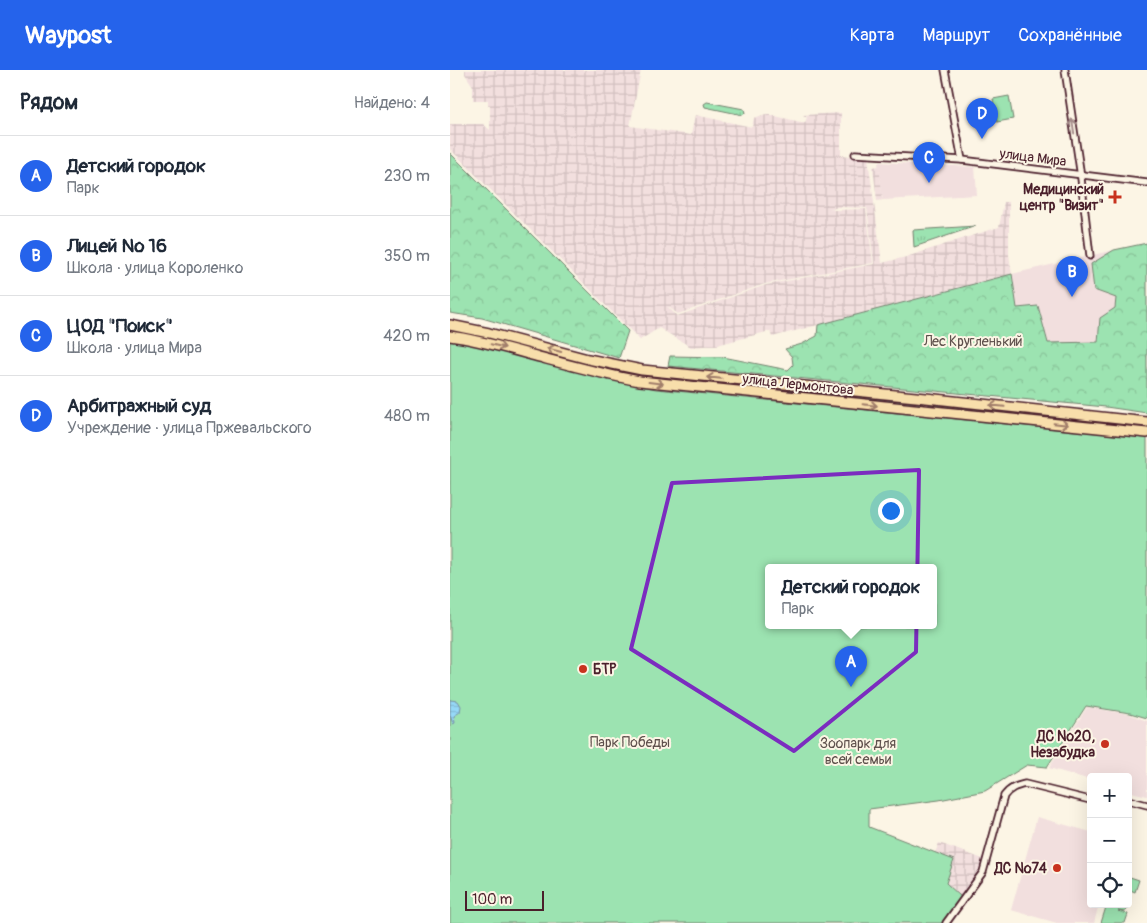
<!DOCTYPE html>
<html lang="ru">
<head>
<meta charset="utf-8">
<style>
  body { margin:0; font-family:Pangolin,sans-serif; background:#f2f2f3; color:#1f2937 }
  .controls { position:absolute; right:15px; bottom:15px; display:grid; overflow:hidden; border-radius:5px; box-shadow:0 5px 20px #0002 }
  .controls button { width:45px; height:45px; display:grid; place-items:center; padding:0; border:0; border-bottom:1px solid #e0e1e3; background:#fff; color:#1f2937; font:25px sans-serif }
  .scale { position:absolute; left:15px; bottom:12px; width:79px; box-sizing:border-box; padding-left:5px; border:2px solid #4a1f2b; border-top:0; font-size:14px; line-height:18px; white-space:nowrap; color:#4a1f2b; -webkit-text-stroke:4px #fcf5e5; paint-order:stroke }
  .you { position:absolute; left:440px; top:440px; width:18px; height:18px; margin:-12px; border:4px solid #fff; border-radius:50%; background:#1a73e8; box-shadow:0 0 0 8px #1a73e833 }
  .badge { display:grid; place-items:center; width:32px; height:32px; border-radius:50%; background:#2563eb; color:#fff; font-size:16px; font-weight:700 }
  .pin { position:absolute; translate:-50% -41px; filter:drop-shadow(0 1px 2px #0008) }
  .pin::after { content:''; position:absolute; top:26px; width:18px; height:15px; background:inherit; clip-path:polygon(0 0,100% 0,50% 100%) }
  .popup { position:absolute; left:315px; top:494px; width:172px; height:65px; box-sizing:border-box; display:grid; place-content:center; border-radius:5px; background:#fff; filter:drop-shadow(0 1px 4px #0005); font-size:16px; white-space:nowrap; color:#747a83 }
  .popup b { font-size:19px; color:#1f2937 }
  .popup::after { content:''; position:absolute; left:50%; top:100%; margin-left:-10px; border:10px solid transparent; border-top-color:#fff }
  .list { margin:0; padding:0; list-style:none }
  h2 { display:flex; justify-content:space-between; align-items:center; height:65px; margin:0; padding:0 20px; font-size:21px }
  h2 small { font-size:16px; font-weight:400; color:#747a83 }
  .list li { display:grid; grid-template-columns:32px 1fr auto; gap:15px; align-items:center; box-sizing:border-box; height:80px; padding:0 20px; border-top:1px solid #e0e1e3 }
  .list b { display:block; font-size:19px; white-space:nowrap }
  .list p { margin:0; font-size:16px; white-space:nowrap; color:#747a83 }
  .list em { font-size:16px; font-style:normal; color:#747a83 }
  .icon { flex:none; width:28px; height:28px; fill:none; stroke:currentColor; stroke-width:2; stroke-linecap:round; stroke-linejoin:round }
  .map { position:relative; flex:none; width:697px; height:853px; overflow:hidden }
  header { display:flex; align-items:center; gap:30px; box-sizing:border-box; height:70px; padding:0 25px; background:#2563eb; color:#fff }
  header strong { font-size:24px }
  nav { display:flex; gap:28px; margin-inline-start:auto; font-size:18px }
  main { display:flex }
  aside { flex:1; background:#fff }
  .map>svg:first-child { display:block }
  .built { fill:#f2dfde }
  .industrial { fill:url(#industrial-grid); fill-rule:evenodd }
  .grass { fill:url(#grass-tufts); stroke:#73816e }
  .forest { fill:url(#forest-crowns); stroke:#73816e }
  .park { fill:#9ce3b1; stroke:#73816e; fill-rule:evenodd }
  .water { fill:url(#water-rules); stroke:#788fa6 }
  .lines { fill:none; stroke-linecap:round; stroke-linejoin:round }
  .street-casing { stroke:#4a1f2b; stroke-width:9 }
  .primary-casing { stroke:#4a1f2b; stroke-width:12 }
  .street { stroke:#fcf5e5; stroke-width:5.5 }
  .primary { stroke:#f8deab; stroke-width:9 }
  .oneway { stroke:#a38a88 }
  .oneway2 { stroke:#a17e6b }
  .marked { fill:none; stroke:#7b2cbf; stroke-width:4; stroke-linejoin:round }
  .poi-dot { fill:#c8321e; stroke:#fcf5e5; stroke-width:2 }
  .labels { text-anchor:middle; stroke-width:4; stroke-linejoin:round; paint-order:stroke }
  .street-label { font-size:14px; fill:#4a1f2b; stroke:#fcf5e5 }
  .poi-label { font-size:14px; font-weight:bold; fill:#4a1f2b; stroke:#fcf5e5; text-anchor:end }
  .park-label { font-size:14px; fill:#5e504c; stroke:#fcf5e5 }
</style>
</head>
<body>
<header>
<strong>Waypost</strong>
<nav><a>Карта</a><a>Маршрут</a><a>Сохранённые</a></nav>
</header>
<main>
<aside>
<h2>Рядом<small>Найдено: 4</small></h2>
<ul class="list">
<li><span class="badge">A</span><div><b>Детский городок</b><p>Парк</p></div><em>230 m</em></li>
<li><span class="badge">B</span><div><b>Лицей № 16</b><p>Школа · улица Короленко</p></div><em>350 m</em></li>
<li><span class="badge">C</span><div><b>ЦОД &quot;Поиск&quot;</b><p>Школа · улица Мира</p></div><em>420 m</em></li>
<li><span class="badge">D</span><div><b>Арбитражный суд</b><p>Учреждение · улица Пржевальского</p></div><em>480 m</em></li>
</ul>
</aside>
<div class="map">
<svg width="697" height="853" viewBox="0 0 697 853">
  <defs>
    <pattern id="industrial-grid" width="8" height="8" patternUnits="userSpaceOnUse" patternTransform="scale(1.25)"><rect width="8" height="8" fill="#f2dfde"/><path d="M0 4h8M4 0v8" fill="none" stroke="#d1bfbf"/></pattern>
    <pattern id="grass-tufts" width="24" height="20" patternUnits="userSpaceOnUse" patternTransform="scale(1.25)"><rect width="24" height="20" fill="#9ce3b1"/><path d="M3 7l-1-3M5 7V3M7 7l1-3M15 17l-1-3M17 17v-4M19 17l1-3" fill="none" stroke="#88c298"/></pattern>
    <pattern id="forest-crowns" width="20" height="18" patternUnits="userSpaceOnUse" patternTransform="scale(1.25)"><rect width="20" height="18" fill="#9ce3b1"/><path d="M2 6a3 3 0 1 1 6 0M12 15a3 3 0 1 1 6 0" fill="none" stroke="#88c298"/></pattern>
    <pattern id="water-rules" width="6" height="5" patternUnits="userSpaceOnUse" patternTransform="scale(1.25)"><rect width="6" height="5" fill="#96d9f8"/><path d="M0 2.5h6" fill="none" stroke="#83bad5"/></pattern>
  </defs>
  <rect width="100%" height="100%" fill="#fcf5e5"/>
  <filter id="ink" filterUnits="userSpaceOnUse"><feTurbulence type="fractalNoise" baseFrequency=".02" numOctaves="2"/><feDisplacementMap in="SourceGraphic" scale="10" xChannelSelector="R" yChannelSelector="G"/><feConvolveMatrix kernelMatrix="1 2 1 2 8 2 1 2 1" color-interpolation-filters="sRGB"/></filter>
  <g filter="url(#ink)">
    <g class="built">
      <polygon points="428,92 525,97 527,125 433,130"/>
      <polygon points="664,180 679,218 676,276 598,273 588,236 567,238 562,204"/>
      <polygon points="637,637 679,644 697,651 697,726 678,721 678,707 641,707 641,710 599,698"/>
      <polygon points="587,747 641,762 641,834 649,834 644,853 607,853 561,840"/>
    </g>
    <g class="industrial">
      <path d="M15 0H191L180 56 241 65 245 45 302 57 304 48 316 44 355 53 357 47 353 45 391 43V85L418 88 432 193 456 187 549 157 554 132H559V185L562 204 322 267 320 261 267 275 241 277 209 258 190 270 0 79V54H33L40 60V35H38V30H23V16L15 4ZM387 137 417 138 424 194 316 215 227 246 217 236 228 244 315 214 423 193 416 139 384 140 379 138 383 139Z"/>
      <polygon points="429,96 433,130 427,131 423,97"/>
      <polygon points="489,773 533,789 529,802 511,827 496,813 485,783"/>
    </g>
    <g class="grass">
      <polygon points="257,32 294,39 295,43 293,45 255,37 254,34"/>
      <polygon points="526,156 464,177 463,160"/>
      <polygon points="18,263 38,266 136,292 185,304 183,306 164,303 18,265"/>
      <polygon points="193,304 472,333 474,335 473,336 192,307"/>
      <polygon points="479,334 697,356 697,359 479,337"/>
    </g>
    <g class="forest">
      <polygon points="0,83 178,261 169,288 32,248 0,243"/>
      <polygon points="697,173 697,343 656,337 218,296 220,286 273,287 338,300 343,295 342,287 335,279 352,274 367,266 368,255 562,204 567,238 588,236 598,273 648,272 650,248 665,238 666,228 644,220 641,194 664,180"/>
    </g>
    <g class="park">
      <polygon points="559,26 563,49 547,52 543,29"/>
      <path d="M0 270 16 272 154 309 206 319 697 368V648L680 643 636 636 597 697 577 695 535 721 489 730 419 739V757L504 790 496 813 511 827 493 853H0ZM318 498H484V556H318Z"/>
      <polygon points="680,807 689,810 685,822 678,819 678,812"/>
      <polygon points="663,834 677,835 675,842 668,841 678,844 675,853 651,853 656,837 662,839"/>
    </g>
    <polygon class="water" points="0,630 8,631 11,636 10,642 4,646 5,653 3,654 0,645"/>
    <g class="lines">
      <g class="street-casing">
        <g id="street">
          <polyline points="495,0 512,90"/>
          <polyline points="615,0 630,100 640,186"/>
          <polyline points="405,84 512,90 697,113"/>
          <polyline points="678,730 697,735"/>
          <path d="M496 853 533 802 554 726C560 718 566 716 575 714L640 730"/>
        </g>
      </g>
      <g class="primary-casing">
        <g id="primary">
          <polyline points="0,255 39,263 138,289 192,300 476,328 697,352"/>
          <path d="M0 266C30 270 60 279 89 287 123 296 156 305 190 311L697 363"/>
        </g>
      </g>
      <use href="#street" class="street"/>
      <use href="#primary" class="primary"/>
    </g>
    <defs><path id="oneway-shaft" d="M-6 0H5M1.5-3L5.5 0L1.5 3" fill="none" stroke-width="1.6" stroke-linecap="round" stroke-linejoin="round" transform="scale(1.25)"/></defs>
    <use class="oneway" href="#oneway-shaft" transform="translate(623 56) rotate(-99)"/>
    <g class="oneway2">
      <use href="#oneway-shaft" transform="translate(48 276) rotate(13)"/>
      <use href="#oneway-shaft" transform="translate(104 280) rotate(-165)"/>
      <use href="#oneway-shaft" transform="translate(264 308) rotate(-174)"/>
      <use href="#oneway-shaft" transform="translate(206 313) rotate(7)"/>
      <use href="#oneway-shaft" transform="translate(420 335) rotate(6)"/>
      <use href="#oneway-shaft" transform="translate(547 336) rotate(-174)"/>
      <use href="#oneway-shaft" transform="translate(611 354) rotate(6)"/>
    </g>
  </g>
  <path class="marked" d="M469 400 466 582 344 681 181 579 222 413Z"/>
  <g class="poi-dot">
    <path d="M662.5 119.5h5v5h5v5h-5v5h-5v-5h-5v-5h5z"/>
    <circle cx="133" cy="599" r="5"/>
    <circle cx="655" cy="674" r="5"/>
    <circle cx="607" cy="798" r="5"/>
  </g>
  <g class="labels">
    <g class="street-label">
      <text transform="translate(583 87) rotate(7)" y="5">улица Мира</text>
      <text transform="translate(348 314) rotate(6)" y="5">улица Лермонтова</text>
    </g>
    <g class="poi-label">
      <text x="654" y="124">Медицинский<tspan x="654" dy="16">центр "Визит"</tspan></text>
      <text x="143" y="604" text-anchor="start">БТР</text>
      <text x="645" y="671">ДС №20,<tspan x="645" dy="16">Незабудка</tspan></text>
      <text x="597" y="803">ДС №74</text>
    </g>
    <g class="park-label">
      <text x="523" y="276">Лес Кругленький</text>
      <text x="180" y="677">Парк Победы</text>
      <text x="408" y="678">Зоопарк для<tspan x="408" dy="16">всей семьи</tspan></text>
    </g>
  </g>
</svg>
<div class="controls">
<button>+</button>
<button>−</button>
<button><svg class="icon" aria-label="locate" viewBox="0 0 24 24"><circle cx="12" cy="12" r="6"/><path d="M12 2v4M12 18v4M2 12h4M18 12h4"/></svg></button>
</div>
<div class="scale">100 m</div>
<div class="you"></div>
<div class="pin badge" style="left:401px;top:617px">A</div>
<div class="popup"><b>Детский городок</b>Парк</div>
<div class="pin badge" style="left:622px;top:227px">B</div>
<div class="pin badge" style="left:479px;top:113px">C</div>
<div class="pin badge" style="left:532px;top:69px">D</div>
</div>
</main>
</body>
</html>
